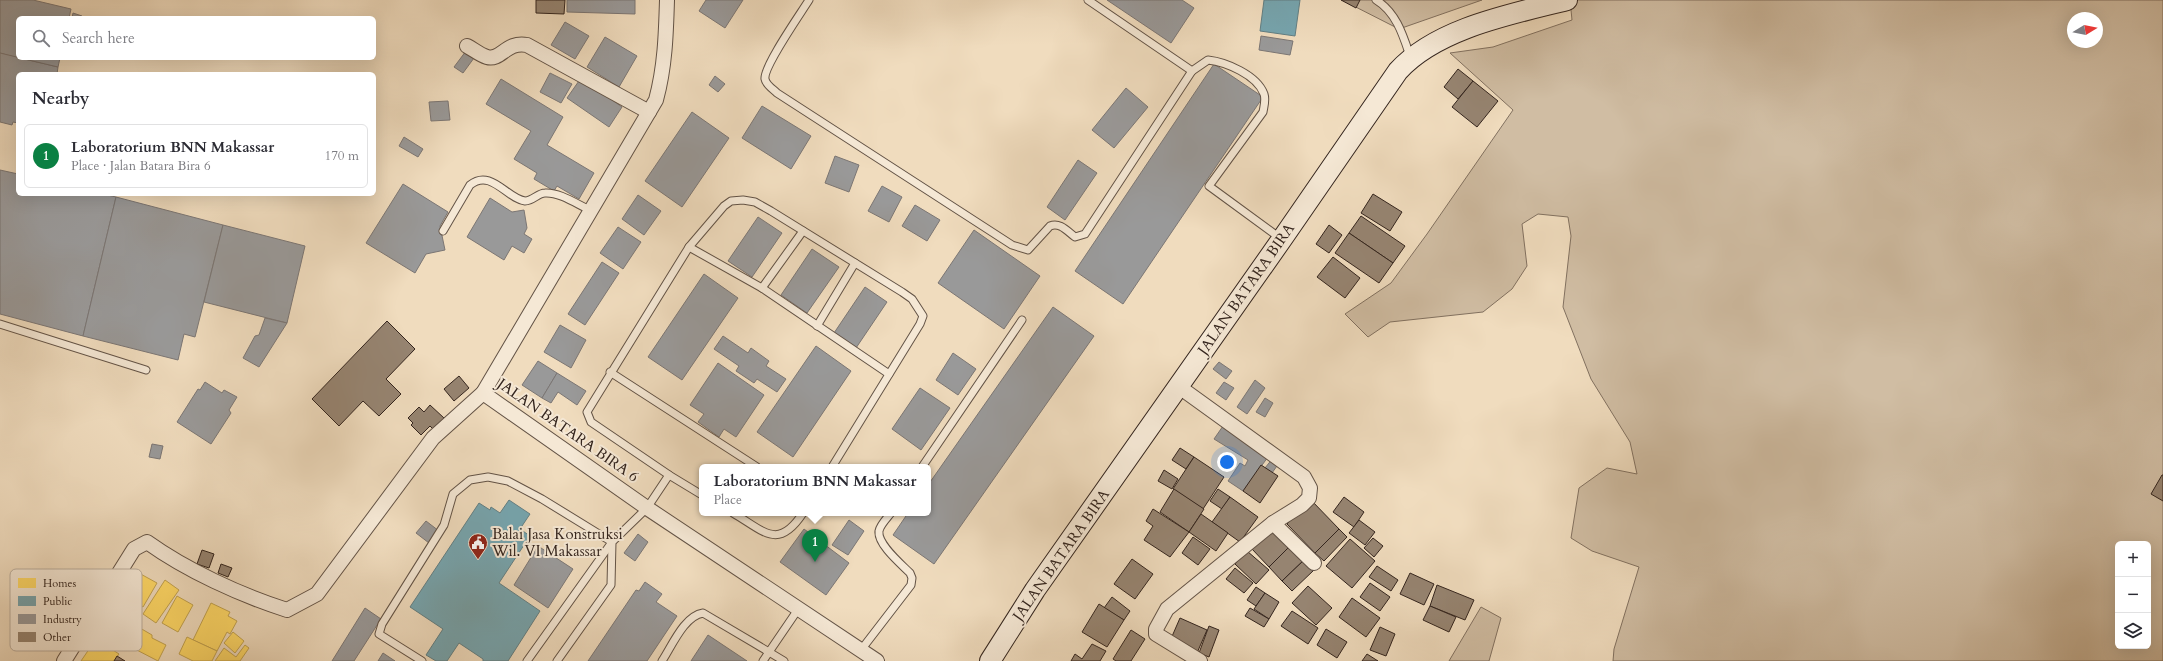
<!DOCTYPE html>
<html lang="en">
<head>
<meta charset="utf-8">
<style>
  body { margin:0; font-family:Cardo,serif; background:#f2f2f3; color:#2b2b33 }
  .controls { position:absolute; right:12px; bottom:12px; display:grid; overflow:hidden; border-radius:6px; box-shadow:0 4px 16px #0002 }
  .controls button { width:36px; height:36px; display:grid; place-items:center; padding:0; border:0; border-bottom:1px solid #e1e1e2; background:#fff; color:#2b2b33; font:20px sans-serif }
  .compass { position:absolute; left:2067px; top:12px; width:36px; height:36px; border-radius:50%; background:#fff; box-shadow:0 4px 16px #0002; rotate:80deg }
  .you { position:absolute; left:1227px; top:462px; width:14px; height:14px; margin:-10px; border:3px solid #fff; border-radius:50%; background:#1a73e8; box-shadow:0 0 0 6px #1a73e833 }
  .badge { display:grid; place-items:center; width:26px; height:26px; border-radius:50%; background:#0b8043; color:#fff; font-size:13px; font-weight:700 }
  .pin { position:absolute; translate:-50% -33px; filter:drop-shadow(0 1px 2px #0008) }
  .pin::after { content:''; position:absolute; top:21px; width:14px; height:12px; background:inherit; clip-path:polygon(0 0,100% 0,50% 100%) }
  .popup { position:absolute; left:699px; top:464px; width:232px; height:52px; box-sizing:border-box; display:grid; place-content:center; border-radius:6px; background:#fff; filter:drop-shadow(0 1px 3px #0005); font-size:13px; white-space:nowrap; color:#7c7c81 }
  .popup b { font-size:15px; color:#2b2b33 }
  .popup::after { content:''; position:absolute; left:50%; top:100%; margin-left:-8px; border:8px solid transparent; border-top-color:#fff }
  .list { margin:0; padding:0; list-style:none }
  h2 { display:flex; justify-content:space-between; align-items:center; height:52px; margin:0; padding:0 16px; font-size:17px }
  h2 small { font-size:13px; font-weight:400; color:#7c7c81 }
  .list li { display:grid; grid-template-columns:26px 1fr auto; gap:12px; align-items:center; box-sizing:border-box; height:64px; margin:0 8px 8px; padding:0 8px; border:1px solid #e1e1e2; border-radius:6px }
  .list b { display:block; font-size:15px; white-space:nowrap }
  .list p { margin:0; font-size:13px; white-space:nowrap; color:#7c7c81 }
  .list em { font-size:13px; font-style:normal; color:#7c7c81 }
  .icon { flex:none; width:22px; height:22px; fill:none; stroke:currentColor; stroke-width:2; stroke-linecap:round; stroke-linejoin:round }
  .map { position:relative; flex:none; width:2163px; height:661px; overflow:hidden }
  .search { position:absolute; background:#fff; box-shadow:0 4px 16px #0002; left:16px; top:16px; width:360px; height:44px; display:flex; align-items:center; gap:10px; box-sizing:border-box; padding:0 14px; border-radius:6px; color:#7c7c81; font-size:15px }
  .panel { position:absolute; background:#fff; box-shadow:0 4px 16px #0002; left:16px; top:72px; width:360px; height:124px; border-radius:6px }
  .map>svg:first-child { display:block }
  .green { fill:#d0bda3; stroke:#827160; fill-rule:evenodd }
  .homes { fill:#ffd966; stroke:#c2a350 }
  .public { fill:#76a5af; stroke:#627f84 }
  .industry { fill:#999; stroke:#7b7674 }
  .building { fill:#968471; stroke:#34251e }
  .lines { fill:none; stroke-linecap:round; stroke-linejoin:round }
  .lane-casing { stroke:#635346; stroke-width:9 }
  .street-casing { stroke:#635346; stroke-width:16 }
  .secondary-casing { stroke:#34251e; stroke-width:22 }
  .lane { stroke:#f5e8d5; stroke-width:7 }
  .street { stroke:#f5e8d5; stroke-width:14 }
  .secondary { stroke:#f5e8d5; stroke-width:20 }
  .labels { text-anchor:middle; stroke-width:4; stroke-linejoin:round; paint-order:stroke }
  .street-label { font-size:15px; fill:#34251e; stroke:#f5e8d5 }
  .poi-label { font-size:15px; fill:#34251e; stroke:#f5e8d5; text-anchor:start }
  .key { fill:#f5e8d5; stroke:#bbae9e; stroke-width:1 }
  .key-label { font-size:11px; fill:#34251e }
</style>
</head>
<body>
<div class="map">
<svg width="2163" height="661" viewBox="0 0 2163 661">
  <rect width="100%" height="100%" fill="#f0dcbe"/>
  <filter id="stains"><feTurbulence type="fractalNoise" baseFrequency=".005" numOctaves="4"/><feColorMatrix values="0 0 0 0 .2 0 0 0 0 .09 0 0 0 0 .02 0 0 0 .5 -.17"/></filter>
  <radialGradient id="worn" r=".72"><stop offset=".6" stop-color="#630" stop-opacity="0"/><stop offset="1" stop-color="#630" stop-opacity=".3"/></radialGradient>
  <g class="green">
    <polygon points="1342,0 1482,0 1399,29"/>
    <path d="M1570 0H2163V661H1613L1614 649 1639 567 1592 551 1571 538 1579 488 1607 468 1637 474 1630 442 1591 379 1563 307 1571 236 1568 217 1538 214 1522 224 1527 266 1512 289 1483 312 1390 322 1368 337 1345 314 1391 283 1427 234 1513 110 1450 53 1493 47 1572 20ZM2073 18H2097V42H2073ZM2118 544H2148V646H2118Z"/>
    <polygon points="1481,607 1501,618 1489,661 1449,661"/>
  </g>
  <g class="homes">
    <polygon points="137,572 157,583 143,607 133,601 128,609 119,604"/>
    <polygon points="165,580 179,590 156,623 143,614"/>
    <polygon points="177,596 193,605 178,632 162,623"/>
    <polygon points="211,603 230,612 228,616 237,621 230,634 227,632 217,651 193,640"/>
    <polygon points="140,628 152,635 152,638 166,645 158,661 131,647"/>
    <polygon points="233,632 244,641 235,653 224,643"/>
    <polygon points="187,637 217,651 212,661 193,661 179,654"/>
    <polygon points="96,639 119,654 114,661 81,661"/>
    <polygon points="245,645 249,648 240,661 215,661 224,648 236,657"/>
  </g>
  <g class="public">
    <polygon points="1264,0 1300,0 1295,36 1260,31"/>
    <polygon points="509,500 530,514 520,529 530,536 499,583 540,611 508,661 483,661 483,659 459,643 447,661 436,661 426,655 443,629 410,607 479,503 490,510 491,507 500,513"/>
  </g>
  <g class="industry">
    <polygon points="0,0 33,0 71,9 69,18 18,18 18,58 0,53"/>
    <polygon points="567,0 635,0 635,14 567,12"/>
    <polygon points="706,0 743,0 725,28 699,11"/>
    <polygon points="1107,0 1182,0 1194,8 1171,43"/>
    <polygon points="73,13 82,16 82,18 72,18"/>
    <polygon points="565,22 589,36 575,59 551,45"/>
    <polygon points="1261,36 1293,41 1290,55 1259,50"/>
    <polygon points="605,37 637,56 619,87 587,67"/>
    <polygon points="466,51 474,58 463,73 454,67"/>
    <polygon points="0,53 58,67 57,74 18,74 18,123 13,122 12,125 0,122"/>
    <polygon points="20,58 60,58 58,67"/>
    <polygon points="1214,64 1263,97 1123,304 1075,271"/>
    <polygon points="550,73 572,84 561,103 540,92"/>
    <polygon points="715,76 725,84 718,92 709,85"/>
    <polygon points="581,78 622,107 609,127 567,98"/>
    <polygon points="501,79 563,117 547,145 594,173 579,199 557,186 554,191 534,179 537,173 514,159 531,131 486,104"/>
    <polygon points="1126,88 1148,107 1114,148 1092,130"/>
    <polygon points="448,101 450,120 431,121 429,102"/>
    <polygon points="762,106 811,136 791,169 742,138"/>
    <polygon points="692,112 729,138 682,207 645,181"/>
    <polygon points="404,137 423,149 418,157 399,146"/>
    <polygon points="835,156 859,165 849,192 825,183"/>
    <polygon points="1078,160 1097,173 1065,220 1047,207"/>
    <polygon points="0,170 18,174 18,194 103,194 116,197 83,336 0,314"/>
    <polygon points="403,184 448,212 440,226 445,250 426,254 415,273 366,243"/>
    <polygon points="882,186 902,197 889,222 868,211"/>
    <polygon points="638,195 661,211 644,235 622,219"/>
    <polygon points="116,197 223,225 195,337 184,334 178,360 83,336"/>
    <polygon points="490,198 512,212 524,210 527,228 524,234 532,239 524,253 512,246 504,260 467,237"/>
    <polygon points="915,205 940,220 927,241 902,226"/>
    <polygon points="758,217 782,233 752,277 728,261"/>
    <polygon points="223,225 305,246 287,323 204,302"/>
    <polygon points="618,227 641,242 623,269 600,253"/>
    <polygon points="974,230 1040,276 1004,329 938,283"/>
    <polygon points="812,249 839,267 807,313 781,295"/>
    <polygon points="602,262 619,273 585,325 568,314"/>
    <polygon points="704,274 738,298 682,380 648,357"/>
    <polygon points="865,287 887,302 856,348 834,333"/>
    <polygon points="1053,307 1094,336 934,564 893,535 908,513 928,513 928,485"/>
    <polygon points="265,318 287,323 259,367 243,358 255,336 259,335"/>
    <polygon points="560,325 586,340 571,368 544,352"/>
    <polygon points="723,336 748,353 751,348 769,361 766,366 786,379 777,392 757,379 754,383 736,371 739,366 714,349"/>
    <polygon points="816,346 851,371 793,457 757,432"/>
    <polygon points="953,353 976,369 958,395 936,380"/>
    <polygon points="538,361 557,373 542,398 522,385"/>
    <polygon points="1219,362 1232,371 1226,379 1213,369"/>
    <polygon points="718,363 764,395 736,437 724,429 719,437 698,422 704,414 690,405"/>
    <polygon points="557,373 586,391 577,405 558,392 551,403 542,398"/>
    <polygon points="1255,380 1265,388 1247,414 1237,407"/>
    <polygon points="205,382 222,393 224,390 237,397 229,410 231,413 211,444 177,422 198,389 200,390"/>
    <polygon points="1224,382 1234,388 1226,400 1216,393"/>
    <polygon points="920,388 950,408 921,450 892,429"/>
    <polygon points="1265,398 1273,403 1265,417 1256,412"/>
    <polygon points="1223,426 1268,457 1243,491 1228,481 1240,463 1245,466 1248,460 1214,439"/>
    <polygon points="152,444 163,446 160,459 149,457"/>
    <polygon points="1273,458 1279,463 1272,473 1265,468"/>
    <polygon points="849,520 864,531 848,555 832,545"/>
    <polygon points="426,521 439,531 429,543 416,533"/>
    <polygon points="804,529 849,563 826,595 780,562"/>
    <polygon points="638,534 648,542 635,561 624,553"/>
    <polygon points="538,546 573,569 548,608 514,585"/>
    <polygon points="645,582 662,594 656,602 677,616 647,661 588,661 636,590 639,591"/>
    <polygon points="365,608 381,619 354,661 332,661"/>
    <polygon points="708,635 747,661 691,661"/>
    <polygon points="383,653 395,661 378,661"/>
  </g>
  <g class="building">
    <polygon points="536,0 565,0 564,14 536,13"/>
    <polygon points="1341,0 1360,0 1356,8"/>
    <polygon points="1458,69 1473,81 1458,99 1444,87"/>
    <polygon points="1473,81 1498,101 1477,127 1452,107"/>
    <polygon points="1373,194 1402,212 1390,231 1361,213"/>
    <polygon points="1361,216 1405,246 1393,263 1349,233"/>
    <polygon points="1329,225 1342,235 1329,253 1316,244"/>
    <polygon points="1349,233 1393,263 1379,283 1335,253"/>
    <polygon points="1333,257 1360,278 1345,298 1317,277"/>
    <polygon points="387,321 415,349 386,379 401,394 379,416 363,401 339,426 312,399"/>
    <polygon points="459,376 469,388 454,401 444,389"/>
    <polygon points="430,405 444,418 433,429 430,426 421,435 411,425 413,423 408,418 419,407 424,412"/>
    <polygon points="1180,448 1194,457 1186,469 1172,460"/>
    <polygon points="1194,457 1224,477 1203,509 1173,489"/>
    <polygon points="1261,465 1278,476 1260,503 1243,491"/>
    <polygon points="1164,470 1178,479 1172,489 1158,481"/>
    <polygon points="2162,475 2163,475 2163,501 2151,494"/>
    <polygon points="1174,489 1204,509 1189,532 1160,512"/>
    <polygon points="1218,489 1230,497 1222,509 1210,501"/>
    <polygon points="1230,497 1258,517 1240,542 1212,522"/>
    <polygon points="1344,497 1364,512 1354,527 1333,512"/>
    <polygon points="1311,500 1339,529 1315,553 1287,524"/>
    <polygon points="1153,509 1189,532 1170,557 1144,540 1153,526 1146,521"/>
    <polygon points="1201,514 1228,533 1216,551 1189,532"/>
    <polygon points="1359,520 1375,532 1365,545 1349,533"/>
    <polygon points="1273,528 1290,546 1269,567 1252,549"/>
    <polygon points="1339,529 1347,537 1324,561 1315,553"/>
    <polygon points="1193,537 1210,549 1198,565 1182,553"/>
    <polygon points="1373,538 1383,546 1374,557 1364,548"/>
    <polygon points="1350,539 1375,561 1352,588 1326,566"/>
    <polygon points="1290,546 1304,560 1282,581 1269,567"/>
    <polygon points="202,550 214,554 209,568 197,564"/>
    <polygon points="1247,551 1269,570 1256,584 1235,564"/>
    <polygon points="1132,559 1153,574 1135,599 1114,584"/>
    <polygon points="1304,560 1314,570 1292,591 1282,581"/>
    <polygon points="221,564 232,568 228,577 218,573"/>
    <polygon points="1377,566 1398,580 1391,591 1369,577"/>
    <polygon points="1235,568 1253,583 1244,593 1226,579"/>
    <polygon points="1410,573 1434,584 1424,605 1400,594"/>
    <polygon points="1370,583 1390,597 1380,611 1360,597"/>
    <polygon points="1437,585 1474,600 1465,620 1430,606"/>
    <polygon points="1308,586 1332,608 1316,625 1292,603"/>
    <polygon points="1256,587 1265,593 1256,606 1247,600"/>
    <polygon points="1265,593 1279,602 1269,619 1254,609"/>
    <polygon points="1112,597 1130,611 1124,620 1104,608"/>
    <polygon points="1352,598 1380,618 1366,637 1339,617"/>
    <polygon points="1099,604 1124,620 1107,647 1082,632"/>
    <polygon points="1430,606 1456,617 1449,632 1423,620"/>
    <polygon points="1250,608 1269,619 1264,627 1245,616"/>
    <polygon points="1292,611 1318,628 1308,644 1281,626"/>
    <polygon points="1180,618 1207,630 1197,653 1170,641"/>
    <polygon points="1209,626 1219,630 1209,657 1199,653"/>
    <polygon points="1380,627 1395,634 1386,656 1370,650"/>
    <polygon points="1326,629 1347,642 1337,658 1317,645"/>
    <polygon points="1131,630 1145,639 1131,661 1116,661 1113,659"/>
    <polygon points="1092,644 1106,651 1100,661 1071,661 1075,654 1082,659"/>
    <polygon points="1367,654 1378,661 1362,661"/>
    <polygon points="117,656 125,661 114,661"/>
  </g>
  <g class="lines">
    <g class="lane-casing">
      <g id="lane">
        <path d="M809 0C801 13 763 67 765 79 766 85 773 89 777 93L1012 245 1028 250 1050 226C1060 222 1067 231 1075 237L1085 234 1192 71"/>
        <path d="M1088 0 1192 71 1208 60C1226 62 1257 75 1264 94 1266 100 1264 106 1263 112L1209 186 1280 238"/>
        <path d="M1376 0C1396 12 1403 35 1410 56"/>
        <path d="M443 231 470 185C491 168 507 199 525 201 533 201 538 193 545 193 560 192 578 205 592 211"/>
        <polyline points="689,247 762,288 889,374"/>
        <polyline points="762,288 803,231"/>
        <polyline points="0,324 146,370"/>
        <polyline points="817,326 855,263"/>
        <polyline points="610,372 757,467"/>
        <polyline points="922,467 1022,320"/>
        <polyline points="702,495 669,475 591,422 587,412 689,247 724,206 731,201 743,200 755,202 771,211 902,292 912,299 923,316 920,324 832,467"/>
        <path d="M733 513C764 531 778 551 803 513"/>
        <path d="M861 650 911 585 912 578 910 573C901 564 877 544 879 531 880 525 887 518 891 513"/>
        <polyline points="422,661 379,634 382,624 444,525 453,494 470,480 488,477 508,481 542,499 612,542 527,661"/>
        <polyline points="557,661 611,585 612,542 647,508 669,475"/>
        <path d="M662 661C672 646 684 616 703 613L769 652 763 661"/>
        <polyline points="784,661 769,652 799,608"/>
      </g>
    </g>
    <g class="street-casing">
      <g id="street">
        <path d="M667 0C666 34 665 67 656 100L483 393 647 508 877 661"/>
        <path d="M467 46C473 49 480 55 487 57 501 61 506 41 527 45L649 112"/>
        <polyline points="1178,386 1304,477 1310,488 1309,498 1302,505 1273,523 1167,609 1156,629 1156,634 1200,661"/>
        <polyline points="1273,523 1314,563"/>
        <path d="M64 661 134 549 147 542C186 570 240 595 287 610L317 594 433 438 483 393"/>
      </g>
    </g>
    <g class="secondary-casing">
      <path id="secondary" d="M990 661 1035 590 1282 239 1398 71C1437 28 1512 14 1567 0"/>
    </g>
    <use href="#lane" class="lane"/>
    <use href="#street" class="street"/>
    <use href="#secondary" class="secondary"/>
  </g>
  <defs>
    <g id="civic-pin" transform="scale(1)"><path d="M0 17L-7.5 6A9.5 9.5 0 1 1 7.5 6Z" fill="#8f2418" stroke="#f5e8d5"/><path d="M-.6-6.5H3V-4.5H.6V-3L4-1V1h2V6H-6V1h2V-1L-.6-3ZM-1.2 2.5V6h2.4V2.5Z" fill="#fff"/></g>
  </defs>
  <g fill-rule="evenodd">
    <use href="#civic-pin" x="478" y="543"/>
  </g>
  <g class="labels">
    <g class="street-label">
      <text transform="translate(1246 289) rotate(-55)" y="5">JALAN BATARA BIRA</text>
      <text transform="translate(568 430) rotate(35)" y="5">JALAN BATARA BIRA 6</text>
      <text transform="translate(1061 555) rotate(-55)" y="5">JALAN BATARA BIRA</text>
    </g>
    <g class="poi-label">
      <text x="492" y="539">Balai Jasa Konstruksi<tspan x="492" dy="17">Wil. VI Makassar</tspan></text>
    </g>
  </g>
  <rect x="10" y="569" width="132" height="82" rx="6" class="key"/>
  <rect x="18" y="578" width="18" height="10" fill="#ffd966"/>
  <rect x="18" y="596" width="18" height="10" fill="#76a5af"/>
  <rect x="18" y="614" width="18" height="10" fill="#999"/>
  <rect x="18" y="632" width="18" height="10" fill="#968471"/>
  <g class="key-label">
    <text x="43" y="587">Homes</text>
    <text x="43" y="605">Public</text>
    <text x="43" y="623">Industry</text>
    <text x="43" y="641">Other</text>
  </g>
  <rect width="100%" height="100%" filter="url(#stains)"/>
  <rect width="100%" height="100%" fill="url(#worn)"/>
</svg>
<div class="controls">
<button>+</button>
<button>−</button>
<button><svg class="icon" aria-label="layers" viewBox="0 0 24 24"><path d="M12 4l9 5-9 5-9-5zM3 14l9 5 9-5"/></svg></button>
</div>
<svg class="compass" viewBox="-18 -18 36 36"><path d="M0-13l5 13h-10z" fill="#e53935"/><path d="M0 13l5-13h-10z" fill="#7c7c81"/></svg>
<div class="you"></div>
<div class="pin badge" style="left:815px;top:562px">1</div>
<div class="popup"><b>Laboratorium BNN Makassar</b>Place</div>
<div class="search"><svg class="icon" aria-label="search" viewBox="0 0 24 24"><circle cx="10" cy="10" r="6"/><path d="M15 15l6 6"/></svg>Search here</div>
<section class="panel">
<h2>Nearby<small></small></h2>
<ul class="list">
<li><span class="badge">1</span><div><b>Laboratorium BNN Makassar</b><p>Place · Jalan Batara Bira 6</p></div><em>170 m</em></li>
</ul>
</section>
</div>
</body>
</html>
